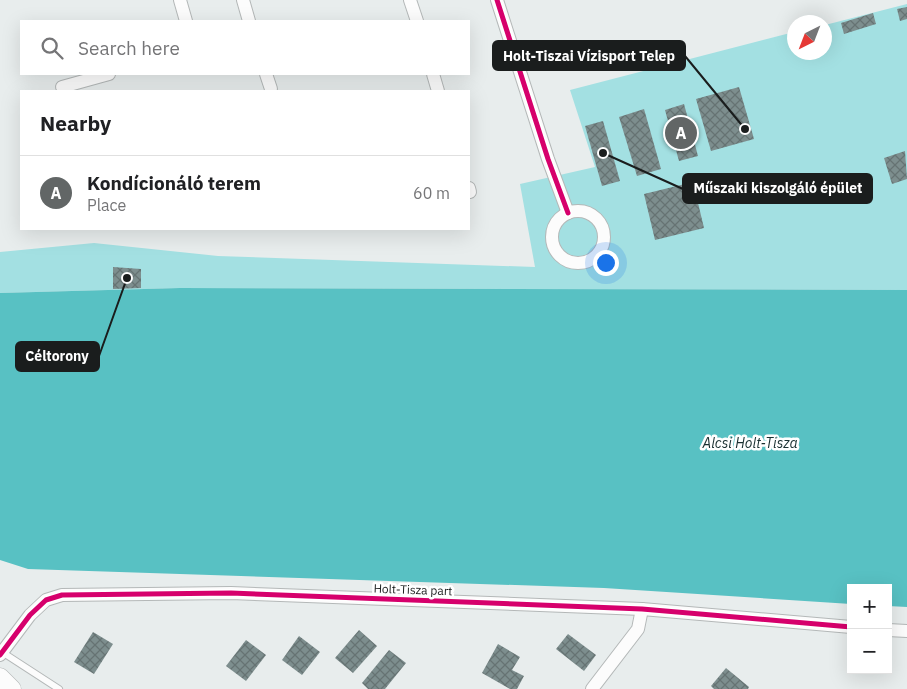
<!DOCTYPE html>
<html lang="en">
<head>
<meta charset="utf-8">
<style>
  body { margin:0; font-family:"IBM Plex Sans",sans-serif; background:#f6f6f6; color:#202124 }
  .controls { position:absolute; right:15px; bottom:15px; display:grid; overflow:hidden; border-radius:0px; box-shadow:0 5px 20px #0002 }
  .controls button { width:45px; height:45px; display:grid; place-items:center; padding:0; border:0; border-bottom:1px solid #e0e0e0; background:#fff; color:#202124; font:25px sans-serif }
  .compass { position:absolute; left:787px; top:15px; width:45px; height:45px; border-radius:50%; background:#fff; box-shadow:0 5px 20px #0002; rotate:222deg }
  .you { position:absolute; left:605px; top:262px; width:18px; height:18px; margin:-12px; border:4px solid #fff; border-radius:50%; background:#1a73e8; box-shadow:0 0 0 8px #1a73e833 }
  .badge { display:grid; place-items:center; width:32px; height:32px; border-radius:50%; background:#626666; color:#fff; font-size:16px; font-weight:700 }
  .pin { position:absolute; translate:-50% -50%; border:2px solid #fff; box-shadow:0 1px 5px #0006 }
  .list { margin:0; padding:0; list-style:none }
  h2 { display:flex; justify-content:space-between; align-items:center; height:65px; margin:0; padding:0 20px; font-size:21px }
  h2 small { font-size:16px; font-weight:400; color:#757577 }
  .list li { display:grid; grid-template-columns:32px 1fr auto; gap:15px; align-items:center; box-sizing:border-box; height:75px; padding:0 20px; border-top:1px solid #e0e0e0 }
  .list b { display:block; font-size:19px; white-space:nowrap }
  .list p { margin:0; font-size:16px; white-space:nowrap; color:#757577 }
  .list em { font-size:16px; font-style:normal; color:#757577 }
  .icon { flex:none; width:28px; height:28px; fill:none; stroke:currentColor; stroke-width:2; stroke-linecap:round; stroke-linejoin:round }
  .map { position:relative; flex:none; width:907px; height:689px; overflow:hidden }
  .search { position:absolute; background:#fff; box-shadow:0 5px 20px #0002; left:20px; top:20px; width:450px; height:55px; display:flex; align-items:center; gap:12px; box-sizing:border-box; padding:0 18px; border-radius:0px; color:#757577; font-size:19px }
  .panel { position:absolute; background:#fff; box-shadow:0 5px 20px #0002; left:20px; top:90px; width:450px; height:140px; border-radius:0px }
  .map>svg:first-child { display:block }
  .garden { fill:#a3e0e2 }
  .water { fill:#58c1c3 }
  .building { fill:url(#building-cross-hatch) }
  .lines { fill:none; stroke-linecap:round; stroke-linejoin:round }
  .lane-casing { stroke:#b4b8b8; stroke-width:8 }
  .street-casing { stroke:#b4b8b8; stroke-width:14 }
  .secondary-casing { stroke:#b4b8b8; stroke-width:19 }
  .lane { stroke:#fcfcfc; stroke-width:6 }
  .street { stroke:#fcfcfc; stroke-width:12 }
  .secondary { stroke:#fcfcfc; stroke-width:18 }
  .cycleway-casing { stroke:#fff; stroke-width:8 }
  .cycleway { stroke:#d6006c; stroke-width:5 }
  .labels { text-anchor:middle; stroke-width:5; stroke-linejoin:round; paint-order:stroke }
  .street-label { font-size:12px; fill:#1a1d1d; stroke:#fff }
  .water-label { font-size:14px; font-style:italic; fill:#1a3031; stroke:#fff }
  .leader { fill:none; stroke:#1a1d1d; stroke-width:2 }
  .callout-dot { fill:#1a1d1d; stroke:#fff; stroke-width:2 }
  .callout { fill:#1a1d1d; stroke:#1a1d1d; stroke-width:2 }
  .callout-label { font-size:14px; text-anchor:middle; font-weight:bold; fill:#fff }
</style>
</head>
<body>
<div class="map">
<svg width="907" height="689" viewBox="0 0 907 689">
  <defs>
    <pattern id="building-cross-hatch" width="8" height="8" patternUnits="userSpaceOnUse" patternTransform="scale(1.25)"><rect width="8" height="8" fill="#7d8e8e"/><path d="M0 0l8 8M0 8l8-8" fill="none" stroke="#667373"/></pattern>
  </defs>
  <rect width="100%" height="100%" fill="#e8eded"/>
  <polygon class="garden" points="907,4 907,290 180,288 0,293 0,252 94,243 218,256 535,267 520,184 595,167 570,90 794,32 794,52 824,52 825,25"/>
  <polygon class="water" points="180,288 907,290 907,607 888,606 888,588 851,588 851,604 604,588 28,569 0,560 0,293"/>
  <g class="building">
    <polygon points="907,7 907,19 900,21 897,9"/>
    <polygon points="873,13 876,24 844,34 841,23"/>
    <polygon points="739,87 754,139 711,151 696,99"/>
    <polygon points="684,104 698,156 679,161 665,110"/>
    <polygon points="644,109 661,169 637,176 619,117"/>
    <polygon points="603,121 620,181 602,186 585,126"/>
    <polygon points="905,151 907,179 892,184 884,158"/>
    <polygon points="693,182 704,228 655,240 644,194"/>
    <polygon points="113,267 141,269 141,288 113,289"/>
    <polygon points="359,630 377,646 353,673 335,658"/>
    <polygon points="93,632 113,644 94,674 74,662"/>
    <polygon points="568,634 596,655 584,671 556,649"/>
    <polygon points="299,636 320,652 302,675 282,660"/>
    <polygon points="246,640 266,655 246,681 226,666"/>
    <polygon points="498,644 520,657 512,670 524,676 517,689 510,689 482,673"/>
    <polygon points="389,650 406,663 385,689 368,689 362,683"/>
    <polygon points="726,668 749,687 748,689 714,689 711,686"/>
  </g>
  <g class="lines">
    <g class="lane-casing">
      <polyline id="lane" points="2,652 59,689"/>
    </g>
    <g class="street-casing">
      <g id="street">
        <polyline points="180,0 186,21"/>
        <polyline points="243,0 249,21"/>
        <polyline points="410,0 417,21"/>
        <polyline points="497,0 548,159 568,213"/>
        <polyline points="266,74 271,89"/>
        <polyline points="433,74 438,91"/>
        <polyline points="62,87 109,74"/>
        <polyline points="469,188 470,192"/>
        <circle cx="578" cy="237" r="26"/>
        <polyline points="888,630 907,631"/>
        <polyline points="0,655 30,615 46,600 62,595 231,593 642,609 851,627"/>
        <polyline points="592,689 638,629 642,609"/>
      </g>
    </g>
    <g class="secondary-casing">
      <polyline id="secondary" points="0,677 12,689"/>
    </g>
    <use href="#lane" class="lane"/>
    <use href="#street" class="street"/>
    <use href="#secondary" class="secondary"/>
    <g class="cycleway-casing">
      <g id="cycleway">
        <polyline points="497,0 548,159 568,213"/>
        <polyline points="0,655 30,615 46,600 62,595 231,593 642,609 851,627"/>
      </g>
    </g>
    <use href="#cycleway" class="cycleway"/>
  </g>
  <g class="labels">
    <g class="street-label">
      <text transform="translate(413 590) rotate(2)" y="4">Holt-Tisza part</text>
    </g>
    <g class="water-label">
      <text x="750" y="448">Alcsi Holt-Tisza</text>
    </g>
  </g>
  <path class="leader" d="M745 129L685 56M603 153L683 189M127 278L99 356"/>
  <g class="callout-dot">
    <circle cx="745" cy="129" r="5"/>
    <circle cx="603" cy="153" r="5"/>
    <circle cx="127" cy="278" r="5"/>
  </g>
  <g class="callout">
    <rect x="493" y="41" width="192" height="29" rx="5"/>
    <rect x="683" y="174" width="189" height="29" rx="5"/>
    <rect x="16" y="342" width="83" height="29" rx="5"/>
  </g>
  <g class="callout-label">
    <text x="589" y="61">Holt-Tiszai Vízisport Telep</text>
    <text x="778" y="193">Műszaki kiszolgáló épület</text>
    <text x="57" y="361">Céltorony</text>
  </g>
</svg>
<div class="controls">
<button>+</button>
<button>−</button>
</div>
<svg class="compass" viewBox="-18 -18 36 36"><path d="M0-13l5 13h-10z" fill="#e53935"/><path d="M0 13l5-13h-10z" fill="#757577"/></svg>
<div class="you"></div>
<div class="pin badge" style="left:681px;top:133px">A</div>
<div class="search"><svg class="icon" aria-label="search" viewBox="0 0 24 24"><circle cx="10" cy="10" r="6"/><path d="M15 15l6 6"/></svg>Search here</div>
<section class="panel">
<h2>Nearby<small></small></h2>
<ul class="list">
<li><span class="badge">A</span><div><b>Kondícionáló terem</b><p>Place</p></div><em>60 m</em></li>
</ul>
</section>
</div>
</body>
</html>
